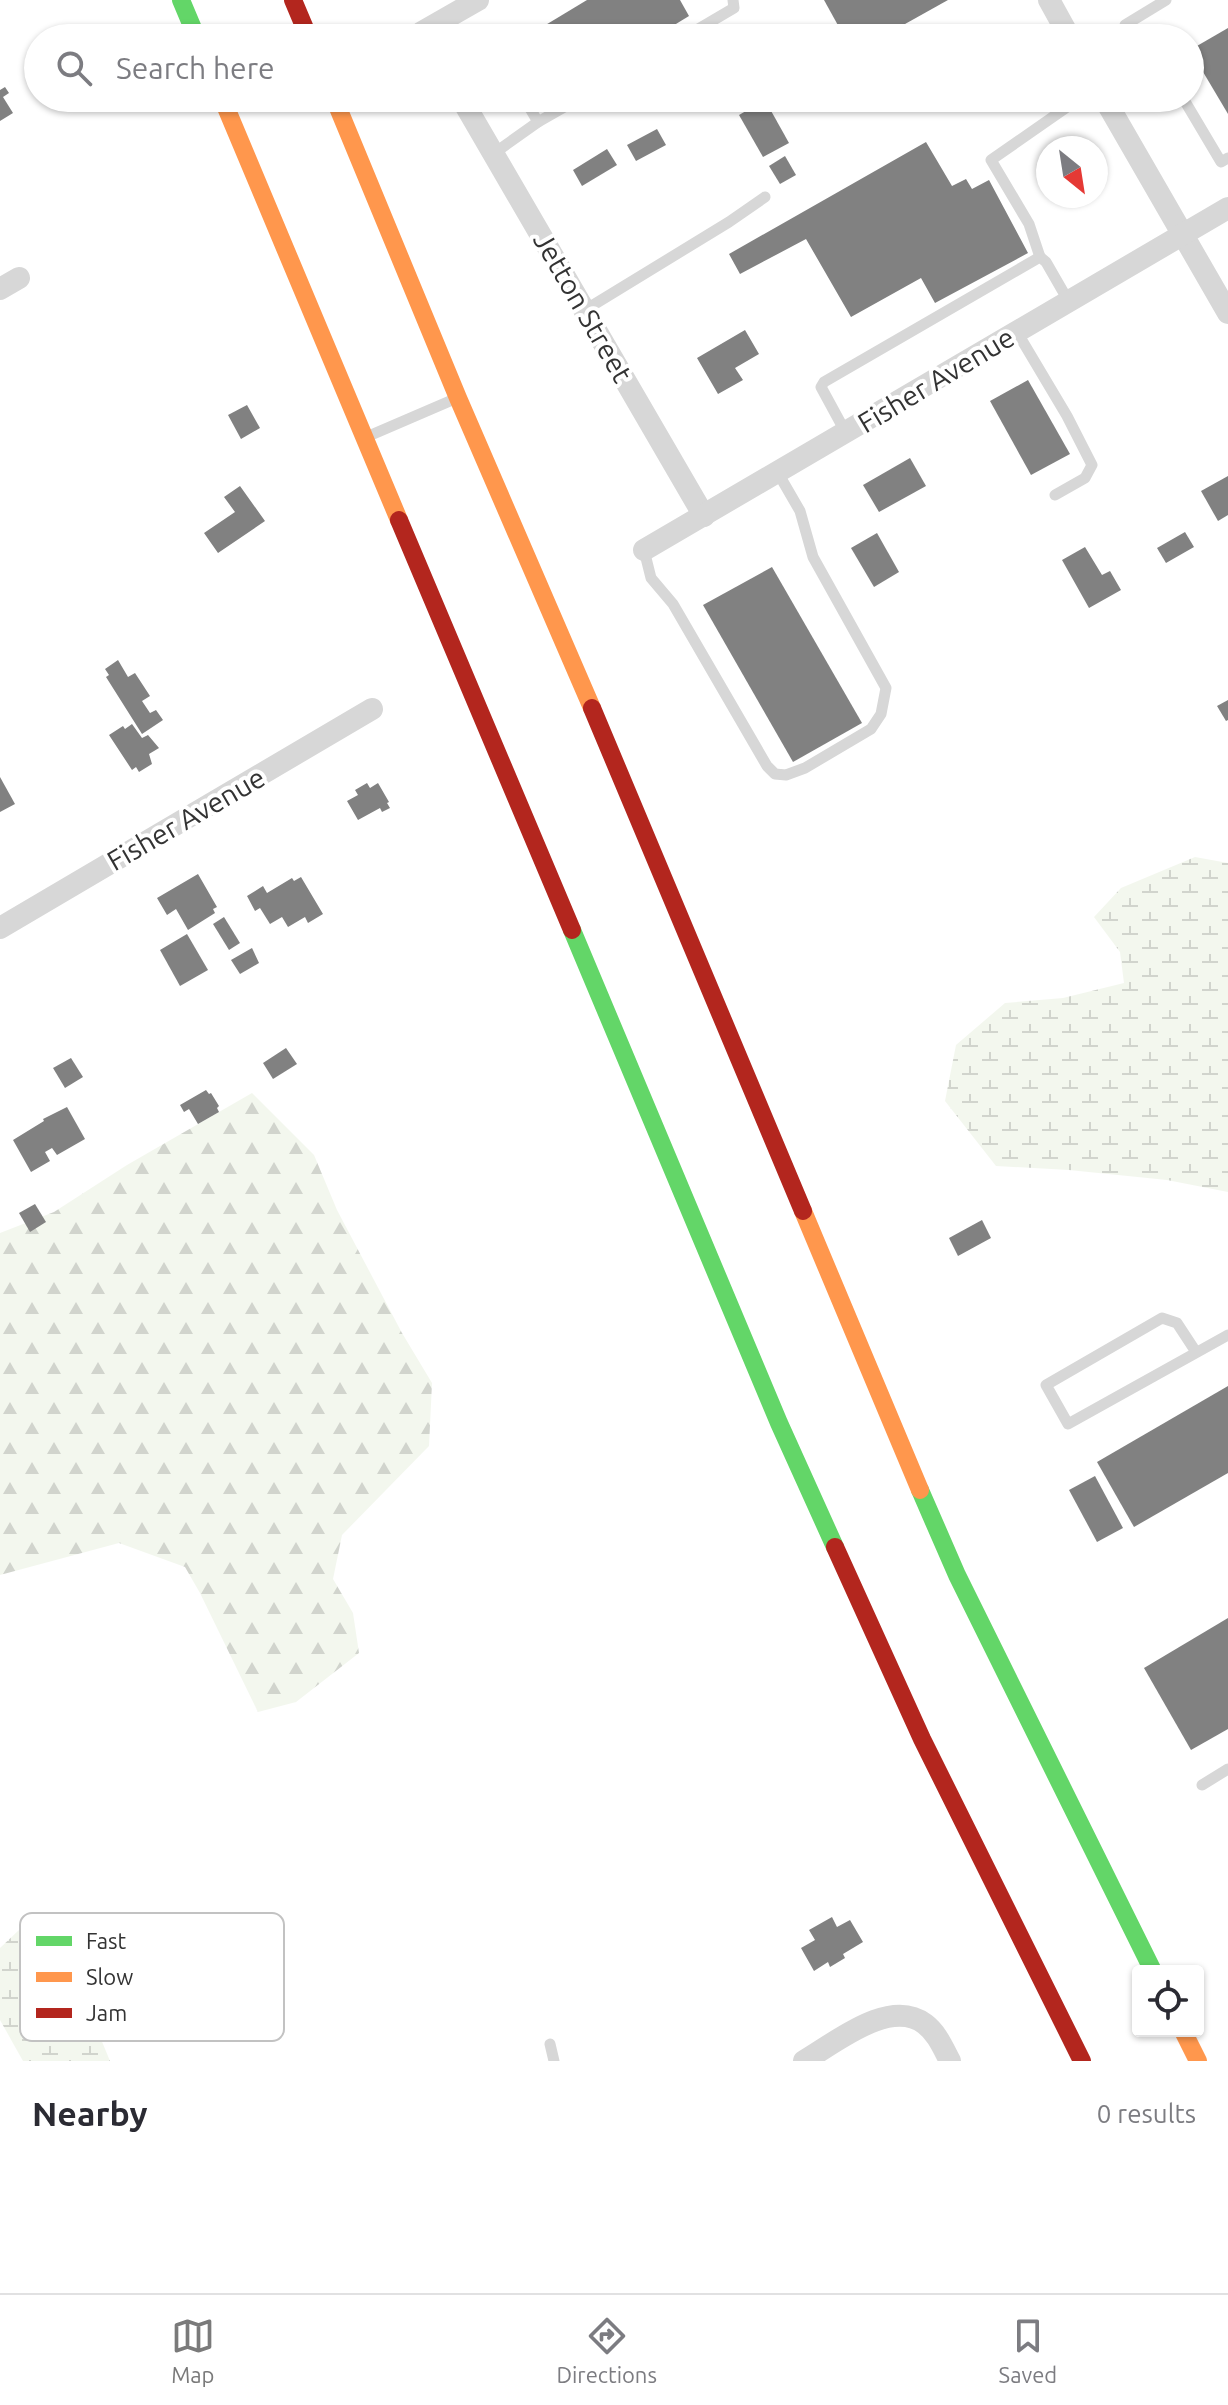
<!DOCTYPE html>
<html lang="en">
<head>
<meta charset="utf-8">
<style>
  body { margin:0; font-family:Ubuntu,sans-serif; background:#f7f7f7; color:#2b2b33 }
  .controls { position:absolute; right:24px; bottom:24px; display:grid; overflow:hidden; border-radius:8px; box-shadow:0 2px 6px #0004 }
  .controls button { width:72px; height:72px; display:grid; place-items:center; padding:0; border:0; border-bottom:2px solid #e1e1e2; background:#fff; color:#2b2b33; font:40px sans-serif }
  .compass { position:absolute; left:1036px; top:136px; width:72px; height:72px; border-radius:50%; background:#fff; box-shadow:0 2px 6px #0004; rotate:150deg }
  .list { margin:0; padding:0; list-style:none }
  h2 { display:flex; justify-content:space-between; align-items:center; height:104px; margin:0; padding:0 32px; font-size:34px }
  h2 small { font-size:26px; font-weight:400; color:#7c7c81 }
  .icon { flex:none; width:44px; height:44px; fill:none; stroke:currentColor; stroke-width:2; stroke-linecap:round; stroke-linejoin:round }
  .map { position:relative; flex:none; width:1228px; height:2061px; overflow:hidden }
  .search { position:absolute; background:#fff; box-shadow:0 2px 6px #0004; left:24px; right:24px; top:24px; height:88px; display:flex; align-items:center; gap:20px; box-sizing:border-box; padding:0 28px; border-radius:44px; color:#7c7c81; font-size:30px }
  .sheet { height:232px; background:#fff }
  nav { display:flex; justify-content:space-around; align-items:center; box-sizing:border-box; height:112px; border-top:2px solid #e1e1e2; background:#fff; font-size:22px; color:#7c7c81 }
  nav a { display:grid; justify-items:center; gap:4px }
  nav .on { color:#7a7a7a }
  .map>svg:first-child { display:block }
  .forest { fill:url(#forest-firs) }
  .wetland { fill:url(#wetland-marsh) }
  .building { fill:#818181 }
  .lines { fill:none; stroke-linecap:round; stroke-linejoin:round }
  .lane { stroke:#d7d7d7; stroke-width:11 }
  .street { stroke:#d7d7d7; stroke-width:22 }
  .fast { stroke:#63d668; stroke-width:18 }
  .slow { stroke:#ff974d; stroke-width:18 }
  .jam { stroke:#b3261e; stroke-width:18 }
  .labels { text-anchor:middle; stroke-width:8; stroke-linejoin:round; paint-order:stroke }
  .street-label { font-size:28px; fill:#333; stroke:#fff }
  .key { fill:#fff; stroke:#c2c2c2; stroke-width:2 }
  .key-label { font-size:22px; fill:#333 }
</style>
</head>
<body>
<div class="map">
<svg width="1228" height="2061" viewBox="0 0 1228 2061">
  <defs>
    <pattern id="forest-firs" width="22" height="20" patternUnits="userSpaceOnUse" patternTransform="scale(2)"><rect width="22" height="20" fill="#f3f7ee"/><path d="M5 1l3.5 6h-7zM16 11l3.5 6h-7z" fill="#d1d4cd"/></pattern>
    <pattern id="wetland-marsh" width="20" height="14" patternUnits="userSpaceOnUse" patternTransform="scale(2)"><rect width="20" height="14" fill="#f3f7ee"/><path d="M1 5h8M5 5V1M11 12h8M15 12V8" fill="none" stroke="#d1d4cd"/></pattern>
  </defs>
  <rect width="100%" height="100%" fill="#fff"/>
  <polygon class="forest" points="252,1093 314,1155 337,1210 402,1333 432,1383 429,1446 342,1535 333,1579 353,1613 359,1653 296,1702 258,1712 200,1593 185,1567 119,1543 0,1575 0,1233 54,1212 127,1165"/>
  <g class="wetland">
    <polygon points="1195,857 1228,863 1228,1192 1167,1180 1069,1170 996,1166 945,1101 956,1045 1005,1003 1063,998 1124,983 1120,952 1094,917 1121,888"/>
    <polygon points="19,1930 57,1933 110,2061 23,2061 0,2020 0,1948"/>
  </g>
  <g class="building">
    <polygon points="587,0 680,0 689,16 653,38 524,38"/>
    <polygon points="824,0 948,0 880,38 845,38"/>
    <polygon points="1228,28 1228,114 1190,50"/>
    <polygon points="5,87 9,93 3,97 13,113 0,121 0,90"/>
    <polygon points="765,100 789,143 763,157 739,115"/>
    <polygon points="657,129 666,145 636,161 627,145"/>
    <polygon points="926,142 952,186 966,179 972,189 989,180 1028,253 935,303 921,278 851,317 806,239 740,274 729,254"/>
    <polygon points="607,149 617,165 582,186 573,170"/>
    <polygon points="785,156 796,175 780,184 769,166"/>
    <polygon points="745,330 759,354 735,368 743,380 718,394 697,358"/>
    <polygon points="1028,380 1070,454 1031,475 990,401"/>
    <polygon points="247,405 260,428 241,439 228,415"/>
    <polygon points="910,458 926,486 879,512 863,485"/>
    <polygon points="1228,476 1228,515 1218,521 1201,491"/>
    <polygon points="240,486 265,521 218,553 204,533 235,512 224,497"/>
    <polygon points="1185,532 1194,547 1166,563 1157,548"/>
    <polygon points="877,533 899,572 874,587 851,548"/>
    <polygon points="1085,547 1102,575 1110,571 1121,590 1089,608 1062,560"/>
    <polygon points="772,567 862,723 793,762 703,605"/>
    <polygon points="118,660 128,677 135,673 150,696 142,701 150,713 156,710 163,720 142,734 106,677 109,675 105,669"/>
    <polygon points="1228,700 1228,720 1226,721 1217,706"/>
    <polygon points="132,724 142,738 148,735 159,748 149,754 152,764 139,772 136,767 132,770 109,735 123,726 125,729"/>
    <polygon points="0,777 15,804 0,812"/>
    <polygon points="367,783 370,788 378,783 389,802 387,803 390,808 382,812 380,808 358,820 347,801 358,795 355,790"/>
    <polygon points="198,874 217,907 213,909 215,913 188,930 176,909 167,915 157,898"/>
    <polygon points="301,877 323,914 308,923 305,917 288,927 282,917 270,924 260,908 255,911 247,896 263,886 267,893 292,878 294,881"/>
    <polygon points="224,917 240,943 229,950 213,924"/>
    <polygon points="187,934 208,970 180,986 160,950"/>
    <polygon points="252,948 259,963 240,974 231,960"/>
    <polygon points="286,1048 297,1064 273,1079 263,1063"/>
    <polygon points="71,1058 83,1077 65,1088 53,1068"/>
    <polygon points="206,1090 209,1094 211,1093 219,1106 217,1108 219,1112 198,1124 189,1109 184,1112 180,1105"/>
    <polygon points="67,1107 85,1139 57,1155 52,1148 45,1152 50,1161 31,1172 13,1140 44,1121 43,1119"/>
    <polygon points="35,1204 46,1222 30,1232 19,1213"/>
    <polygon points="982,1220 991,1238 958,1256 949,1238"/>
    <polygon points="1228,1386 1228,1473 1134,1527 1097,1462"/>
    <polygon points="1095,1476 1123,1528 1097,1542 1069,1490"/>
    <polygon points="1228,1618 1228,1729 1191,1750 1144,1668"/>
    <polygon points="832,1917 837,1927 850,1920 863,1942 843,1954 845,1958 830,1967 828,1962 814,1971 801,1948 815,1940 809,1930"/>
  </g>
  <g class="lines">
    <g class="lane">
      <polyline points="683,38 734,8 733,0"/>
      <polyline points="1122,38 1125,25 1166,0"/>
      <polyline points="524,98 538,122"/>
      <polyline points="1183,98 1221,162 1228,158"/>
      <polyline points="1109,107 1125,98"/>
      <polyline points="493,154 538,122 580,98"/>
      <polyline points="1040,257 1029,224 991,160 1080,98"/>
      <polyline points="585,310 729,222 765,197"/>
      <polyline points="1017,332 1067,416 1092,465 1085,478 1055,495"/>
      <polyline points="846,433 821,387 824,382 1040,257 1046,262 1069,302"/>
      <polyline points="371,435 450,401"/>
      <polyline points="644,550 651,578 673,604 767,766 775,774 786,775 805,768 871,729 881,714 886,688 813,557 800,511 778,473"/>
      <polyline points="1196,1352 1177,1323 1162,1318 1046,1385 1068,1424 1228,1335"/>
      <polyline points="1202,1785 1228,1769"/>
      <polyline points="550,2044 554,2061"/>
    </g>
    <g class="street">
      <polyline points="1049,0 1070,38"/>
      <polyline points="426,38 422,32 478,0"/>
      <polyline points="461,98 704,516"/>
      <polyline points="1104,98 1228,313"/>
      <polyline points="0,289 19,278"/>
      <polyline points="644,550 1228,208"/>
      <polyline points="0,928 372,709"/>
      <path d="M804 2061C835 2043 890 1997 925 2024 937 2033 943 2048 950 2061"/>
    </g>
    <g class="fast">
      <polyline points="181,0 197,38"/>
      <polyline points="572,930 779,1423 835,1547"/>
      <polyline points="920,1490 957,1575 1153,1971"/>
    </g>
    <g class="slow">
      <polyline points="222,98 399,520"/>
      <polyline points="334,98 458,398 592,708"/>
      <polyline points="803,1211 920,1490"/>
      <polyline points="1183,2031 1198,2061"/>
    </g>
    <g class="jam">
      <polyline points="293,0 309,38"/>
      <polyline points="399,520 572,930"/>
      <polyline points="592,708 803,1211"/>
      <polyline points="835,1547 922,1739 1082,2061"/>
    </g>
  </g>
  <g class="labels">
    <g class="street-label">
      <text transform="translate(583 307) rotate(60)" y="10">Jetton Street</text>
      <text transform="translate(936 380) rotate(-31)" y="10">Fisher Avenue</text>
      <text transform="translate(186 819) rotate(-30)" y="10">Fisher Avenue</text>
    </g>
  </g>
  <rect x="20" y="1913" width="264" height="128" rx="12" class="key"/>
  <rect x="36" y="1936" width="36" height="10" fill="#63d668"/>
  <rect x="36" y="1972" width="36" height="10" fill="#ff974d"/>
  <rect x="36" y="2008" width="36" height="10" fill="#b3261e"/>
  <g class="key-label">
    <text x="86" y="1949">Fast</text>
    <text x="86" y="1985">Slow</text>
    <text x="86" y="2021">Jam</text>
  </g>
</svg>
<div class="controls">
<button><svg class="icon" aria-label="locate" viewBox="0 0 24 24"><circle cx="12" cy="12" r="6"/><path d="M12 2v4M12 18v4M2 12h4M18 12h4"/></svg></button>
</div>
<svg class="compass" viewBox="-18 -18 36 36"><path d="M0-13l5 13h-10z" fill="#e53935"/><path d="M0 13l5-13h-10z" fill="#7c7c81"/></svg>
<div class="search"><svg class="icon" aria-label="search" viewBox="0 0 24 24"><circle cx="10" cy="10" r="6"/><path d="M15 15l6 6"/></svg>Search here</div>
</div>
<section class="sheet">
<h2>Nearby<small>0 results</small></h2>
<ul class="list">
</ul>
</section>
<nav>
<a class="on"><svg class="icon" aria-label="map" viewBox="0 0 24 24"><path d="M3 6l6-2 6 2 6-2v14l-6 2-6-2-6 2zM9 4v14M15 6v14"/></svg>Map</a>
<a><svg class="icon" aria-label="directions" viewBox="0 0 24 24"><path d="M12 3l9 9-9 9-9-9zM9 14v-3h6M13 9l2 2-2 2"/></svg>Directions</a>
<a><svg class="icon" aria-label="saved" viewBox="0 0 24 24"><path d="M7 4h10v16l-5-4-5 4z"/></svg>Saved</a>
</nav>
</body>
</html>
